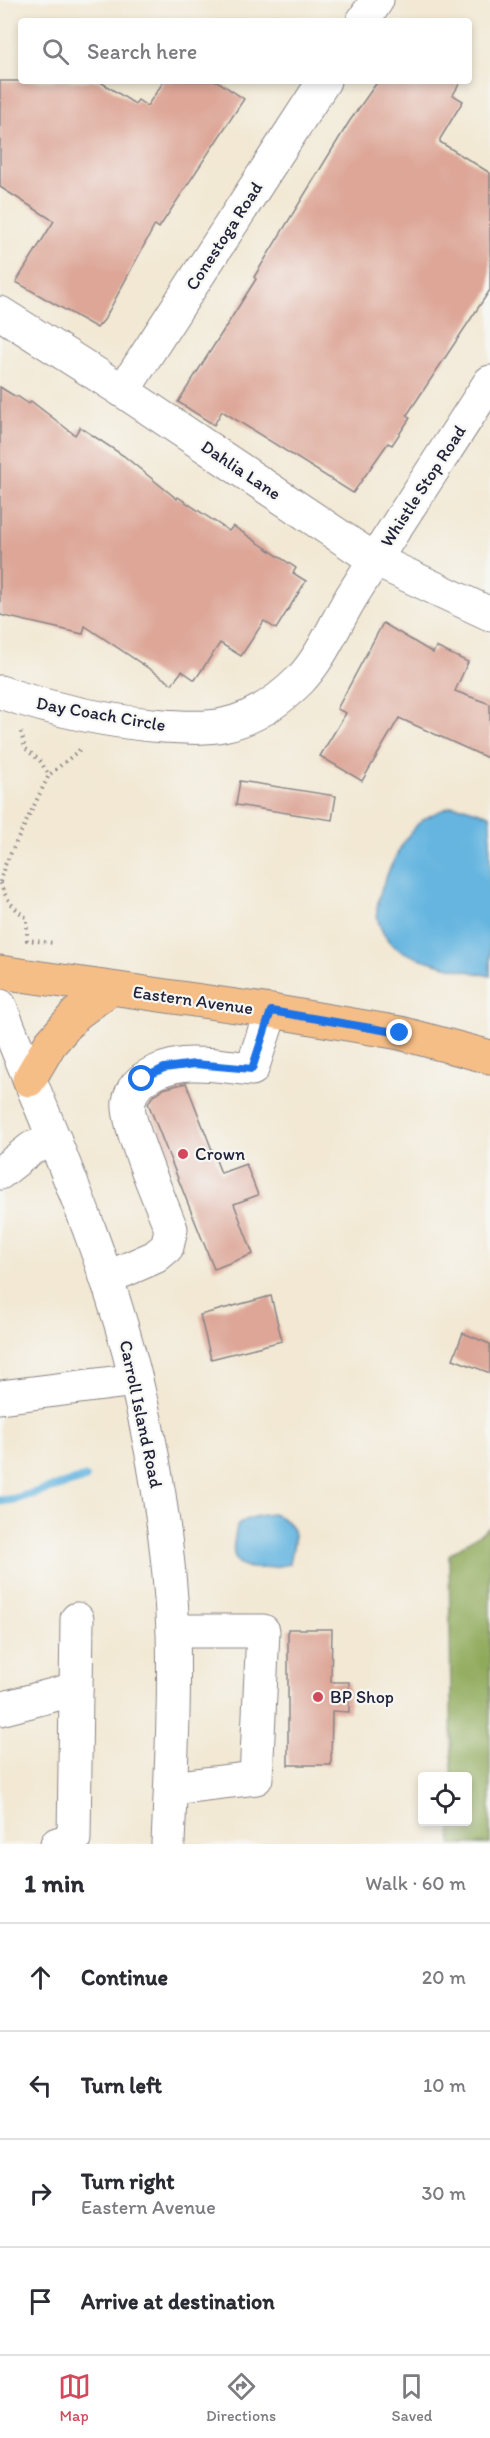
<!DOCTYPE html>
<html lang="en">
<head>
<meta charset="utf-8">
<style>
  body { margin:0; font-family:Itim,sans-serif; background:#f2f2f3; color:#2b2b33 }
  .controls { position:absolute; right:18px; bottom:18px; display:grid; overflow:hidden; border-radius:6px; box-shadow:0 3px 9px #0003 }
  .controls button { width:54px; height:54px; display:grid; place-items:center; padding:0; border:0; border-bottom:2px solid #e1e1e2; background:#fff; color:#2b2b33; font:30px sans-serif }
  .stop { position:absolute; width:18px; height:18px; margin:-14px; border:4px solid #1a73e8; border-radius:50%; background:#fff }
  .stop.end { background:#1a73e8; border-color:#fff; box-shadow:0 2px 6px #0008 }
  .list { margin:0; padding:0; list-style:none }
  h2 { display:flex; justify-content:space-between; align-items:center; height:78px; margin:0; padding:0 24px; font-size:26px }
  h2 small { font-size:20px; font-weight:400; color:#7c7c81 }
  .list li { display:grid; grid-template-columns:39px 1fr auto; gap:18px; align-items:center; box-sizing:border-box; height:108px; padding:0 24px; border-top:2px solid #e1e1e2 }
  .list b { display:block; font-size:22px; white-space:nowrap }
  .list p { margin:0; font-size:20px; white-space:nowrap; color:#7c7c81 }
  .list em { font-size:20px; font-style:normal; color:#7c7c81 }
  .icon { flex:none; width:33px; height:33px; fill:none; stroke:currentColor; stroke-width:2; stroke-linecap:round; stroke-linejoin:round }
  .map { position:relative; flex:none; width:490px; height:1844px; overflow:hidden }
  .search { position:absolute; background:#fff; box-shadow:0 3px 9px #0003; left:18px; right:18px; top:18px; height:66px; display:flex; align-items:center; gap:15px; box-sizing:border-box; padding:0 21px; border-radius:6px; color:#7c7c81; font-size:22px }
  .sheet { height:510px; background:#fff }
  nav { display:flex; justify-content:space-around; align-items:center; box-sizing:border-box; height:84px; border-top:2px solid #e1e1e2; background:#fff; font-size:16px; color:#7c7c81 }
  nav a { display:grid; justify-items:center; gap:3px }
  nav .on { color:#d1495b }
  .map>svg:first-child { display:block }
  .forest { fill:#90aa5c; stroke:#59664c; stroke-width:1.5 }
  .water { fill:#65b5e0; stroke:#446c8e; stroke-width:1.5 }
  .lines { fill:none; stroke-linecap:round; stroke-linejoin:round }
  .stream { stroke:#65b5e0; stroke-width:9 }
  .building { fill:#dda697 }
  .minor-casing { stroke:#8a8587; stroke-width:35 }
  .major-casing { stroke:#8a8587; stroke-width:35 }
  .path { stroke:#8a8587; stroke-width:4; stroke-dasharray:1.5 4.5; stroke-linecap:butt }
  .minor { stroke:#fff; stroke-width:33 }
  .major { stroke:#f6be87; stroke-width:33 }
  .route { stroke:#1a73e8; stroke-width:8 }
  .poi-dot { fill:#d1495b; stroke:#f6f6f2; stroke-width:2 }
  .labels { text-anchor:middle; stroke-width:4.5; stroke-linejoin:round; paint-order:stroke }
  .street-label { font-size:18px; fill:#22223b; stroke:#f6f6f2 }
  .poi-label { font-size:18px; fill:#22223b; stroke:#f6f6f2; text-anchor:start }
</style>
</head>
<body>
<div class="map">
<svg width="490" height="1844" viewBox="0 0 490 1844">
  <rect width="100%" height="100%" fill="#f6f6f2"/>
  <filter id="ink" filterUnits="userSpaceOnUse"><feTurbulence type="fractalNoise" baseFrequency=".0167" numOctaves="2"/><feDisplacementMap in="SourceGraphic" scale="12" xChannelSelector="R" yChannelSelector="G"/><feConvolveMatrix kernelMatrix="1 2 1 2 8 2 1 2 1" color-interpolation-filters="sRGB"/></filter>
  <filter id="wash" filterUnits="userSpaceOnUse"><feTurbulence type="fractalNoise" baseFrequency=".008" numOctaves="4" result="noise"/><feDisplacementMap in="SourceGraphic" scale="24" xChannelSelector="R" yChannelSelector="G"/><feGaussianBlur stdDeviation="1.35" result="paint"/><feColorMatrix in="noise" values="0 0 0 0 0 0 0 0 0 0 0 0 0 0 0 0 0 1.4 0 .05"/><feComposite in="paint" operator="in"/></filter>
  <g filter="url(#wash)">
    <rect width="100%" height="100%" fill="#f2e8d3"/>
    <polygon class="forest" points="490,1527 490,1844 451,1844 452,1822 468,1822 468,1776 452,1776 449,1555"/>
    <g class="water">
      <path d="M452 806 464 807 490 815V976C467 971 411 960 394 946 384 938 376 922 377 909 379 886 402 839 419 823 429 814 440 811 452 806Z"/>
      <path d="M273 1514C302 1525 294 1540 290 1564 275 1567 238 1576 234 1554 232 1546 236 1534 237 1526 247 1517 260 1515 273 1514Z"/>
    </g>
    <g class="lines">
      <polyline class="stream" points="0,1501 15,1499 85,1478"/>
    </g>
    <g id="blocks">
      <g class="building">
        <polygon points="0,81 99,81 135,104 138,100 147,106 164,81 217,81 244,99 159,228 155,225 104,320 97,328 16,282 54,221 0,187"/>
        <polygon points="378,81 461,81 453,95 463,101 440,139 440,142 490,173 490,290 407,415 410,418 392,445 388,443 353,493 222,411 214,425 178,402 256,279 254,277 349,122"/>
        <polygon points="0,387 16,397 17,396 29,404 31,401 75,435 80,427 124,456 177,499 178,497 229,531 233,526 296,568 293,573 306,581 276,629 264,621 241,656 220,643 195,680 182,671 172,684 85,626 83,634 0,615"/>
        <polygon points="383,623 433,653 436,647 468,662 455,691 490,704 490,759 399,718 362,781 320,756 346,713 337,709"/>
        <polygon points="240,781 336,796 332,820 236,805"/>
        <polygon points="186,1083 221,1173 246,1164 258,1195 234,1204 253,1254 214,1269 148,1103 152,1097 163,1089"/>
        <polygon points="271,1296 282,1341 211,1359 200,1315"/>
        <polygon points="463,1333 490,1344 490,1373 453,1359"/>
        <polygon points="288,1629 332,1629 331,1682 349,1682 349,1712 332,1711 331,1765 288,1765"/>
      </g>
    </g>
  </g>
  <g filter="url(#ink)">
    <use href="#blocks" fill-opacity="0" stroke="#8a8587" stroke-width="1.5"/>
    <g class="lines">
      <g class="minor-casing">
        <g id="minor">
          <polyline points="363,21 377,0"/>
          <polyline points="0,313 123,391 375,560 490,614"/>
          <polyline points="123,391 324,81"/>
          <path d="M0 692C54 710 108 722 164 726 182 727 205 729 223 725 253 719 278 702 300 680 324 655 336 620 355 591 399 521 445 452 490 382"/>
          <path d="M0 1006C49 1130 105 1251 136 1380 156 1462 169 1547 173 1631 175 1702 171 1773 168 1844"/>
          <polyline points="0,1173 32,1148 55,1140"/>
          <path d="M107 1278 155 1257 167 1247 171 1229C162 1204 125 1122 129 1102 133 1074 173 1063 196 1064 215 1064 233 1067 252 1069L271 1011"/>
          <polyline points="0,1397 136,1380"/>
          <polyline points="0,1709 76,1689"/>
          <polyline points="171,1788 256,1778 263,1631 173,1631"/>
          <polyline points="57,1844 74,1839 77,1619"/>
        </g>
      </g>
      <g class="major-casing">
        <g id="major">
          <polyline points="0,972 271,1011 400,1033 490,1057"/>
          <polyline points="29,1080 50,1044 76,1014 110,989"/>
        </g>
      </g>
      <g class="path">
        <polyline points="21,732 25,748 40,761 49,775"/>
        <polyline points="0,882 4,867 49,775 83,747"/>
        <path d="M0 883C6 899 13 908 27 918V940L54 943"/>
      </g>
      <use href="#minor" class="minor"/>
      <use href="#major" class="major"/>
    </g>
  </g>
  <g class="lines" filter="url(#ink)">
    <polyline class="route" points="142,1079 164,1068 195,1064 252,1069 271,1011 400,1033"/>
  </g>
  <g class="poi-dot">
    <circle cx="183" cy="1154" r="6"/>
    <circle cx="318" cy="1697" r="6"/>
  </g>
  <g class="labels">
    <g class="street-label">
      <text transform="translate(224 236) rotate(-57)" y="6">Conestoga Road</text>
      <text transform="translate(241 470) rotate(34)" y="6">Dahlia Lane</text>
      <text transform="translate(423 486) rotate(-57)" y="6">Whistle Stop Road</text>
      <text transform="translate(101 714) rotate(10)" y="6">Day Coach Circle</text>
      <text transform="translate(193 1000) rotate(8)" y="6">Eastern Avenue</text>
      <text transform="translate(141 1414) rotate(78)" y="6">Carroll Island Road</text>
    </g>
    <g class="poi-label">
      <text x="195" y="1160">Crown</text>
      <text x="330" y="1703">BP Shop</text>
    </g>
  </g>
</svg>
<div class="controls">
<button><svg class="icon" aria-label="locate" viewBox="0 0 24 24"><circle cx="12" cy="12" r="6"/><path d="M12 2v4M12 18v4M2 12h4M18 12h4"/></svg></button>
</div>
<div class="stop" style="left:142px;top:1079px"></div>
<div class="stop end" style="left:400px;top:1033px"></div>
<div class="search"><svg class="icon" aria-label="search" viewBox="0 0 24 24"><circle cx="10" cy="10" r="6"/><path d="M15 15l6 6"/></svg>Search here</div>
</div>
<section class="sheet">
<h2>1 min<small>Walk · 60 m</small></h2>
<ul class="list">
<li><svg class="icon" aria-label="ahead" viewBox="0 0 24 24"><path d="M12 20V5M6 11l6-6 6 6"/></svg><div><b>Continue</b></div><em>20 m</em></li>
<li><svg class="icon" aria-label="left" viewBox="0 0 24 24"><path d="M17 20v-9H6M10 6l-5 5 5 5"/></svg><div><b>Turn left</b></div><em>10 m</em></li>
<li><svg class="icon" aria-label="right" viewBox="0 0 24 24"><path d="M7 20v-9h11M14 6l5 5-5 5"/></svg><div><b>Turn right</b><p>Eastern Avenue</p></div><em>30 m</em></li>
<li><svg class="icon" aria-label="arrive" viewBox="0 0 24 24"><path d="M6 21V4h12l-3 4 3 4H6"/></svg><div><b>Arrive at destination</b></div></li>
</ul>
</section>
<nav>
<a class="on"><svg class="icon" aria-label="map" viewBox="0 0 24 24"><path d="M3 6l6-2 6 2 6-2v14l-6 2-6-2-6 2zM9 4v14M15 6v14"/></svg>Map</a>
<a><svg class="icon" aria-label="directions" viewBox="0 0 24 24"><path d="M12 3l9 9-9 9-9-9zM9 14v-3h6M13 9l2 2-2 2"/></svg>Directions</a>
<a><svg class="icon" aria-label="saved" viewBox="0 0 24 24"><path d="M7 4h10v16l-5-4-5 4z"/></svg>Saved</a>
</nav>
</body>
</html>
